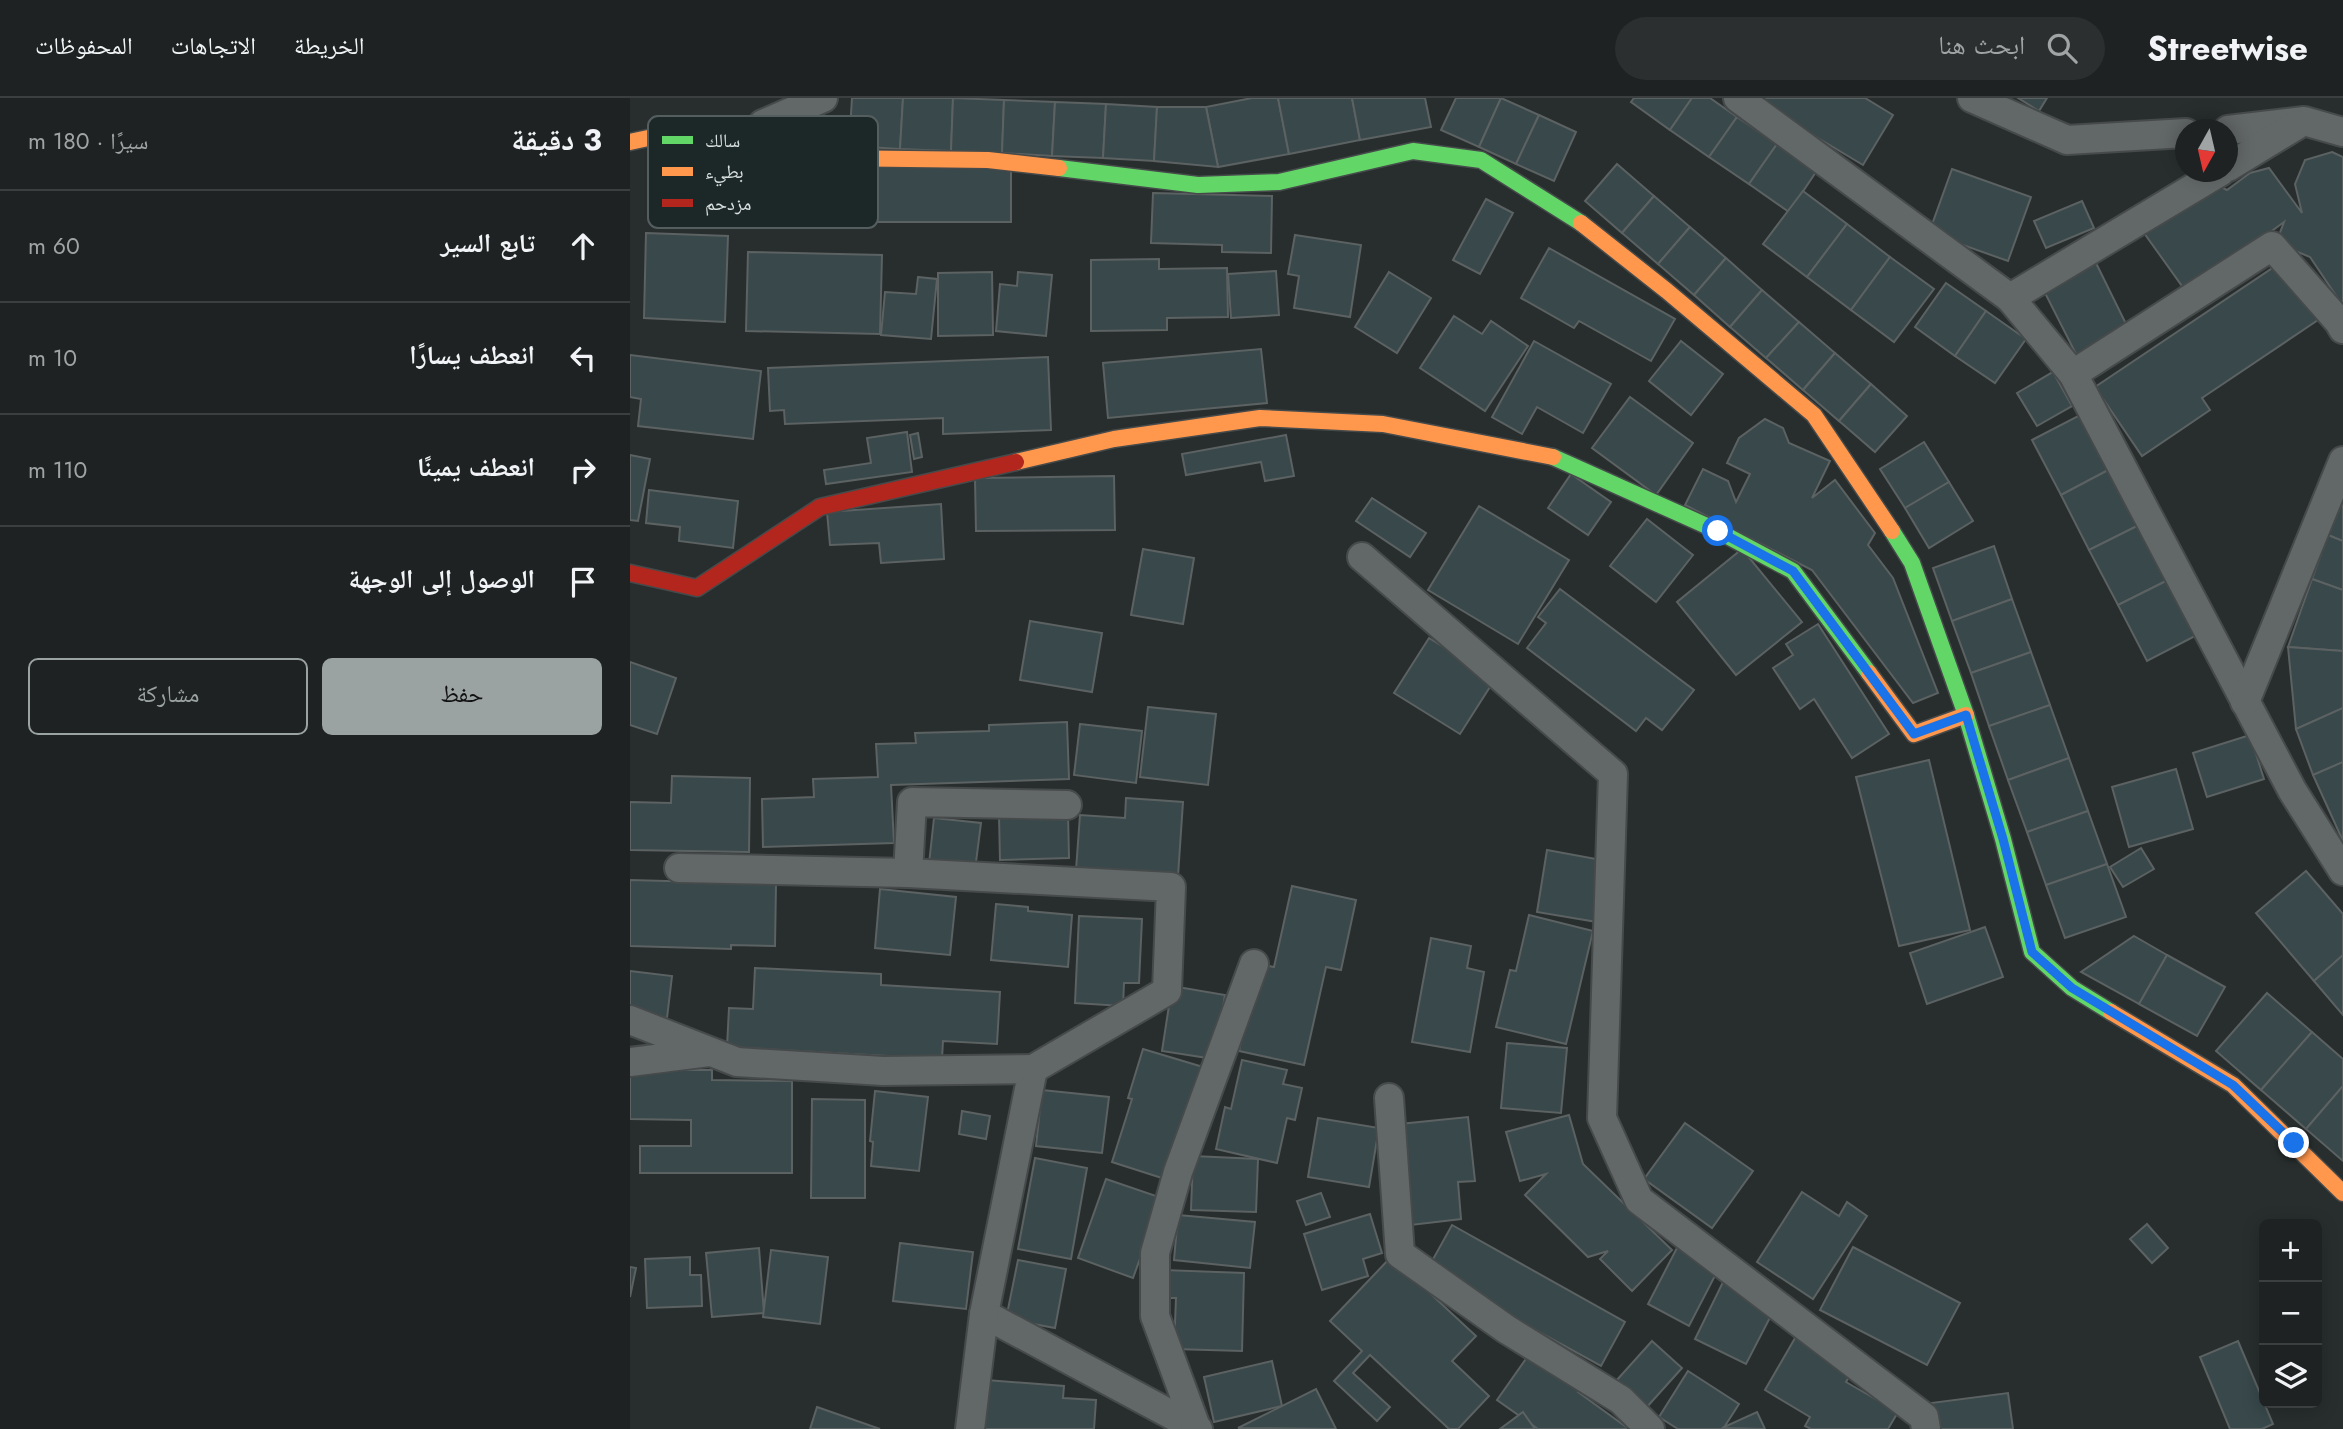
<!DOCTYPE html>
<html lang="ar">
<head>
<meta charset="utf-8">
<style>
  body { margin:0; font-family:Jost,"Noto Naskh Arabic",sans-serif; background:#2b2f2f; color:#f1f3f6; direction:rtl }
  .controls { position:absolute; right:21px; bottom:21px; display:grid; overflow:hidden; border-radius:10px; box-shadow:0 4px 18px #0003 }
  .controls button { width:63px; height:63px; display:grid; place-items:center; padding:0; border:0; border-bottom:2px solid #3c3f40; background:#1e2222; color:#f1f3f6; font:35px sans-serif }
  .compass { position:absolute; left:1545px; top:21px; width:63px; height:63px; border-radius:50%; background:#1e2222; box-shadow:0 4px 18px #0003; rotate:188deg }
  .stop { position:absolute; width:21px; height:21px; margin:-16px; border:5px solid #1a73e8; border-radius:50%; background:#fff }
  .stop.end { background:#1a73e8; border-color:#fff; box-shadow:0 2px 7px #0008 }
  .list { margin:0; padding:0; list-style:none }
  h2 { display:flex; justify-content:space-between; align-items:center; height:91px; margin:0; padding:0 28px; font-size:30px }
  h2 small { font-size:23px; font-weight:400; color:#a1a4a5 }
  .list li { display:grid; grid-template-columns:46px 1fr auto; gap:21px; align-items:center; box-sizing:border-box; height:112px; padding:0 28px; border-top:2px solid #3c3f40 }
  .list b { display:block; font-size:26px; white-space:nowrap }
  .list em { font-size:23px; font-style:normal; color:#a1a4a5 }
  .actions { display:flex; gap:14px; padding:21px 28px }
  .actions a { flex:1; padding:16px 0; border:2px solid #9ba2a2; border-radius:10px; text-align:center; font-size:24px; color:#9ba2a2 }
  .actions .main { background:#9ba2a2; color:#111 }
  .icon { flex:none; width:38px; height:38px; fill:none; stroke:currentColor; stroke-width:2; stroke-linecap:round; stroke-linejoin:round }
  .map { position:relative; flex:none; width:1713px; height:1331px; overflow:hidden; direction:ltr }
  header { display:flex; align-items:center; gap:42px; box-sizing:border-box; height:98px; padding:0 35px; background:#1e2222; border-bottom:2px solid #3c3f40 }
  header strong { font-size:33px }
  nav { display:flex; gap:38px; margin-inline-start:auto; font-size:24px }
  .search { width:490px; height:63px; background:#2b2f2f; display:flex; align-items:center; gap:18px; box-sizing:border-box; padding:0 24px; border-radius:38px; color:#a1a4a5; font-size:26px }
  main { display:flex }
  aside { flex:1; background:#1e2222 }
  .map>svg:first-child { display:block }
  .building { fill:#38484b; stroke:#5c6162; stroke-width:2 }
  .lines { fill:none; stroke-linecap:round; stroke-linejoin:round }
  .street-casing { stroke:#464a4a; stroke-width:32 }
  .fast-casing { stroke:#464a4a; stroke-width:19 }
  .slow-casing { stroke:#464a4a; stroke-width:19 }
  .jam-casing { stroke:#464a4a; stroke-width:19 }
  .street { stroke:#626767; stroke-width:28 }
  .fast { stroke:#63d668; stroke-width:16 }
  .slow { stroke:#ff974d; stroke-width:16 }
  .jam { stroke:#b3261e; stroke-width:16 }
  .route { stroke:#1a73e8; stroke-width:9 }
  .key { fill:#1c2727; stroke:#555e5e; stroke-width:2 }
  .key-label { font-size:19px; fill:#d9e0e0 }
</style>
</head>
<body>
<header>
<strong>Streetwise</strong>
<div class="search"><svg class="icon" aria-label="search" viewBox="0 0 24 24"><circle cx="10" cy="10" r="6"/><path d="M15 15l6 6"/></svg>ابحث هنا</div>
<nav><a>الخريطة</a><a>الاتجاهات</a><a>المحفوظات</a></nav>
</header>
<main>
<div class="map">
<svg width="1713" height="1331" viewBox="0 0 1713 1331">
  <rect width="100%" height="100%" fill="#282e2e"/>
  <g class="building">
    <polygon points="222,0 273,0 270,51 219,48"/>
    <polygon points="273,0 323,0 321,53 270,51"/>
    <polygon points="323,0 374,2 372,55 321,53"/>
    <polygon points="622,0 648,0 659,56 588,69 576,9"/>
    <polygon points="648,0 722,0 730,42 659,56"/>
    <polygon points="722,0 795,0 801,29 730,42"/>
    <polygon points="826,0 871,0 849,49 811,32"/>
    <polygon points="871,0 909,17 886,66 849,49"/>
    <polygon points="1004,0 1062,0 1040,32 1001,4"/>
    <polygon points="1062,0 1080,0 1107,19 1079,59 1040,32"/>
    <polygon points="1121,0 1235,0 1263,17 1233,67"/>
    <polygon points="1388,0 1417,0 1409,13"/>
    <polygon points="374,2 425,4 422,58 372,55"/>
    <polygon points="425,4 476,6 473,60 422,58"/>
    <polygon points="476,6 527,9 524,63 473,60"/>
    <polygon points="527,9 576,9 588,69 524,63"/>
    <polygon points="909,17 946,34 924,83 886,66"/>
    <polygon points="1107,19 1147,46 1119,86 1079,59"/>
    <polygon points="1147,46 1186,74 1159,114 1119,86"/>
    <polygon points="1702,54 1713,59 1713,208 1680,159 1646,145 1654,124 1557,195 1514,135 1582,85 1597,92 1620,75 1639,70 1672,115 1665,86 1675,62"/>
    <polygon points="119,66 381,68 381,124 96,124 96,78 120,78"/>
    <polygon points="987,66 1024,98 992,135 955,103"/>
    <polygon points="1322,71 1401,99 1378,163 1299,135"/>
    <polygon points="1173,93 1217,126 1177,179 1133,146"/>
    <polygon points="523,95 642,98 641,155 592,154 592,147 521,145"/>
    <polygon points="1024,98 1060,129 1028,166 992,135"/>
    <polygon points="856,101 883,115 850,176 823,162"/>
    <polygon points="1452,103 1464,130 1416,150 1404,123"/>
    <polygon points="1217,126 1260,159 1221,212 1177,179"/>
    <polygon points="1060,129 1096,160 1064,197 1028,166"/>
    <polygon points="16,135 98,138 95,224 14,220"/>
    <polygon points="665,137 731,147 720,219 664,210 669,178 658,176"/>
    <polygon points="919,150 1045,221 1021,263 949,223 944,230 891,200"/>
    <polygon points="118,154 252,157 250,236 116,233"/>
    <polygon points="1260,159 1304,191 1264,244 1221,212"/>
    <polygon points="1096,160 1132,192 1100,229 1064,197"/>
    <polygon points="529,161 529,171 597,170 598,219 537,220 537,232 461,233 461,162"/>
    <polygon points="1466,165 1501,236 1449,262 1413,191"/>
    <polygon points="1650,165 1688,222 1572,300 1580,312 1512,358 1465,289"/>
    <polygon points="646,173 649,217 601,220 598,176"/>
    <polygon points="362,174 363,237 308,238 308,175"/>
    <polygon points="388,174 422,177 416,238 366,233 370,186 387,188"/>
    <polygon points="759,174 801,200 767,255 725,229"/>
    <polygon points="288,179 307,181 301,241 251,237 255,194 286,196"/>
    <polygon points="1316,185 1356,213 1325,258 1285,229"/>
    <polygon points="1132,192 1169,224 1136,260 1100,229"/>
    <polygon points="1356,213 1396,241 1365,285 1325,258"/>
    <polygon points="824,218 852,236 861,223 898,248 855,313 790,270"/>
    <polygon points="1169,224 1205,255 1173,292 1136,260"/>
    <polygon points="904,243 981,286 953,335 907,309 892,336 862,319"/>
    <polygon points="1051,243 1093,276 1061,317 1019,283"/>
    <polygon points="631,251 637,305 478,320 473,265"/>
    <polygon points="1205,255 1241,286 1209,323 1173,292"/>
    <polygon points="0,257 131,273 123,341 8,328 11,301 0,299"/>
    <polygon points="418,259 421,332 313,336 313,320 155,326 154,312 140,313 138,270"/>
    <polygon points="1423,274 1442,308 1407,328 1387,295"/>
    <polygon points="1241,286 1277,318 1245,354 1209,323"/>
    <polygon points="1000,299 1063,345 1026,397 962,350"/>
    <polygon points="1452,316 1480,371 1431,397 1402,342"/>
    <polygon points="1135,321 1153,330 1159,345 1200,363 1182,400 1205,382 1245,435 1238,447 1263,480 1308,595 1283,605 1182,472 1055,407 1073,371 1098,383 1106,404 1120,376 1097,365 1109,340"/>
    <polygon points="277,334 282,374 196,386 194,372 241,365 237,340"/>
    <polygon points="288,335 292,359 284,361 280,337"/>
    <polygon points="656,337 664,378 635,383 631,364 556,377 552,356"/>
    <polygon points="1294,344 1319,384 1275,410 1250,371"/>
    <polygon points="0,357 20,361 8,423 0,422"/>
    <polygon points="1480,371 1509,427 1459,452 1431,397"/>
    <polygon points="941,376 981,404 958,437 918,410"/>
    <polygon points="484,378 485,432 346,433 345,380"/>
    <polygon points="1319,384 1343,423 1299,450 1275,410"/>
    <polygon points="19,392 108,403 103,450 49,443 50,429 16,425"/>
    <polygon points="742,400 796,435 780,459 726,423"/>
    <polygon points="1713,403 1713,443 1698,437"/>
    <polygon points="311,406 314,461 251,465 249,445 200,447 197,414"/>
    <polygon points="849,408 939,462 888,546 798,492"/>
    <polygon points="1017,421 1063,457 1026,504 980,468"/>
    <polygon points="1509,427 1538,482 1488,507 1459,452"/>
    <polygon points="1698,437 1713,443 1713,492 1682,481"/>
    <polygon points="1364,448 1382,501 1322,523 1303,470"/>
    <polygon points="513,451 564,460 553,526 501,517"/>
    <polygon points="1112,451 1172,524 1106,577 1047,504"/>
    <polygon points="1682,481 1713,492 1713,553 1658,549"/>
    <polygon points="1538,482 1567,537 1517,563 1488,507"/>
    <polygon points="930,491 1064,592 1032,632 1016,620 1006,633 897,550 916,525 908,519"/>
    <polygon points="1382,501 1401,554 1341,575 1322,523"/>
    <polygon points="400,523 472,535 462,594 390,582"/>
    <polygon points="1188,526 1259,636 1222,660 1184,601 1170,611 1143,570 1163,557 1156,546"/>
    <polygon points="799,540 865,581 830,636 764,595"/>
    <polygon points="1658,549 1713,553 1713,610 1666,631"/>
    <polygon points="1401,554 1420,607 1359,628 1341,575"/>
    <polygon points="0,564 46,580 27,636 0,627"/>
    <polygon points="1420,607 1439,660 1378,682 1359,628"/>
    <polygon points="518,609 586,616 578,687 510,679"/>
    <polygon points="1713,610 1713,664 1683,677 1666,631"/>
    <polygon points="437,624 439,681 261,687 264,745 133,749 132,701 184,699 183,681 248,679 246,646 286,645 285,635 359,633 359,627"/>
    <polygon points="450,626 512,633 506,685 444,677"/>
    <polygon points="1620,637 1634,681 1577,699 1563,655"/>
    <polygon points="1439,660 1458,713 1397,734 1378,682"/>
    <polygon points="1299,662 1340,832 1269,848 1226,679"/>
    <polygon points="1713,664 1713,743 1683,677"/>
    <polygon points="1546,671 1563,731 1499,749 1482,689"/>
    <polygon points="42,678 120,680 119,754 0,752 0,704 41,705"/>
    <polygon points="496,700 553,704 548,778 446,772 450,717 495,720"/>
    <polygon points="1458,713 1477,766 1416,787 1397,734"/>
    <polygon points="438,715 439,760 370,762 369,717"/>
    <polygon points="304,720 351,725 345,772 299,766"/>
    <polygon points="1511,750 1524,771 1493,789 1480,769"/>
    <polygon points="917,752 977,763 967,824 907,814"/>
    <polygon points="1477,766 1496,819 1435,840 1416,787"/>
    <polygon points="1676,773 1713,816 1713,857 1684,883 1626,815"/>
    <polygon points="0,782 146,786 145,848 101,847 101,851 0,848"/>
    <polygon points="662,788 726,802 711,872 696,869 674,967 609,953 628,866 644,869"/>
    <polygon points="250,791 326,799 320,857 245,850"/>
    <polygon points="366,806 398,809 398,813 442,817 438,869 361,862"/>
    <polygon points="899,817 963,833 936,946 866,929 880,872 886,873"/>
    <polygon points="449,818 512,821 509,885 494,885 493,908 445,905"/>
    <polygon points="1355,829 1373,879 1297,906 1280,855"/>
    <polygon points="1504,838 1537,857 1509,906 1451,874"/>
    <polygon points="801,840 841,848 837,870 854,874 840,954 782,944"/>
    <polygon points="1537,857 1595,889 1567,938 1509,906"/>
    <polygon points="1713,857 1713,917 1684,883"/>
    <polygon points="125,870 251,876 251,887 370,894 367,946 313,943 312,961 97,949 99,910 123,911"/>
    <polygon points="0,873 42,878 37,920 0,916"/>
    <polygon points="542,888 595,897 584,961 532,953"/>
    <polygon points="1637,895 1682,934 1631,992 1586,953"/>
    <polygon points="1682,934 1713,961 1713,988 1676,1031 1631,992"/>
    <polygon points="877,945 937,950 931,1015 871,1010"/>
    <polygon points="513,951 573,969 538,1082 482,1064 502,1001 498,1000"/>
    <polygon points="612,962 657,972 653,986 672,990 665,1022 657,1020 647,1065 586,1051 595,1009 601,1011"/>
    <polygon points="0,972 82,972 82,982 162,983 162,1075 10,1075 10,1048 61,1048 61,1022 0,1021"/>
    <polygon points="1713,988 1713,1063 1676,1031"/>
    <polygon points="412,992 479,999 472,1055 406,1048"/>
    <polygon points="245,993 298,999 289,1073 241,1068 243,1044 240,1043"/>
    <polygon points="182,1001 235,1002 235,1100 181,1100"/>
    <polygon points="332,1013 360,1018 356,1041 329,1036"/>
    <polygon points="939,1017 953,1066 1042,1152 1002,1193 970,1161 978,1153 958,1159 895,1097 916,1076 890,1083 876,1034"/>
    <polygon points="838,1019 845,1083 828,1084 831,1121 781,1127 770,1026"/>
    <polygon points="688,1020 749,1030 739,1089 678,1079"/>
    <polygon points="1055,1025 1123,1073 1082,1130 1014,1081"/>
    <polygon points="563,1058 628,1061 626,1114 561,1112"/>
    <polygon points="405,1060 457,1070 441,1161 388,1151"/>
    <polygon points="476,1081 532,1100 503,1180 448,1160"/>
    <polygon points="1172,1094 1209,1118 1217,1104 1237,1118 1183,1201 1127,1164"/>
    <polygon points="691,1095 700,1119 676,1127 667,1103"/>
    <polygon points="740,1116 752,1155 733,1161 738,1178 692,1192 674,1136"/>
    <polygon points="548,1117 625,1124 620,1170 544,1162"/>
    <polygon points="1517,1126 1538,1150 1522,1165 1500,1141"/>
    <polygon points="822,1127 995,1224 971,1268 797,1172"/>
    <polygon points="270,1145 343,1154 336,1211 263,1203"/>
    <polygon points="1049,1146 1090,1168 1059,1228 1018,1206"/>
    <polygon points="1223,1149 1330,1205 1297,1267 1190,1212"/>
    <polygon points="129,1150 134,1215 82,1219 76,1155"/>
    <polygon points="141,1152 198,1159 190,1226 133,1219"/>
    <polygon points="60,1159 60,1177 71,1177 72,1208 17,1210 15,1161"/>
    <polygon points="761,1159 846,1238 822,1263 859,1298 828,1331 819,1331 740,1257 723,1275 760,1309 747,1323 704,1283 732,1253 700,1223"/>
    <polygon points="388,1162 436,1171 425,1230 376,1221"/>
    <polygon points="0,1169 6,1170 0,1199"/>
    <polygon points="533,1172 614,1175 612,1253 544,1251 546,1200 533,1200"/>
    <polygon points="1094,1182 1146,1208 1116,1266 1065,1241"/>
    <polygon points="1168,1235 1225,1269 1216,1284 1268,1314 1258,1331 1181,1331 1175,1328 1180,1319 1135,1292"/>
    <polygon points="1022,1243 1052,1270 1016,1310 986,1283"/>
    <polygon points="1608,1243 1643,1326 1632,1331 1600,1331 1570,1259"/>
    <polygon points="900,1255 950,1291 948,1294 999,1331 908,1331 867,1302"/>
    <polygon points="642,1263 652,1308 584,1324 574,1279"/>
    <polygon points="1058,1273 1109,1306 1093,1331 1048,1331 1029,1319"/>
    <polygon points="356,1282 434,1288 433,1300 466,1302 464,1331 352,1331"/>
    <polygon points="686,1291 706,1331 608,1330"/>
    <polygon points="1378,1295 1383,1331 1305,1331 1301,1305"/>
    <polygon points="187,1309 250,1331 180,1331"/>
    <polygon points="893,1314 905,1331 870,1331"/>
    <polygon points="1127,1314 1135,1331 1092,1330"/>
  </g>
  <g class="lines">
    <g class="street-casing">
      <g id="street">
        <polyline points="1108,0 1380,200"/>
        <polyline points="1342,0 1437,42 1556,35"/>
        <polyline points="133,26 193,0"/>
        <polyline points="1598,32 1674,23 1713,34"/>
        <polyline points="1598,69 1667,27"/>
        <polyline points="1590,74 1380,200 1443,276 1662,692 1713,773"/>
        <polyline points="1443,276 1642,148 1709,224 1713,231"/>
        <polyline points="732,459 983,676 972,1020 1009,1102 1294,1319 1296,1331"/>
        <polyline points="1615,604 1713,363"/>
        <polyline points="49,770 278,775"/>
        <polyline points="0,922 107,964 253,973 403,971 354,1216 568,1331"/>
        <polyline points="0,964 79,954"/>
        <polyline points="403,971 537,893 541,789 278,775 282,704 437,707"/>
        <polyline points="759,1000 770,1156 876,1231 991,1302 1020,1331"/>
        <polyline points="566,1329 525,1218 525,1155 548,1074 624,866"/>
        <polyline points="340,1331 354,1216"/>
      </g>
    </g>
    <g class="fast-casing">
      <g id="fast">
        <polyline points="429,70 568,87 649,84 783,53 851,62 951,125"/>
        <polyline points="923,359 1088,433 1163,473 1239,575"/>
        <polyline points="1262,433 1282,465 1336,617 1373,741 1402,854 1442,890 1481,914"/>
      </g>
    </g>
    <g class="slow-casing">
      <g id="slow">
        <polyline points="0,44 32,37 133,26 199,60 358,62 429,70"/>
        <polyline points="951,125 1037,193 1184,317 1262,433"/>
        <polyline points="386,364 484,341 630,320 753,326 923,359"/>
        <polyline points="1239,575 1284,636 1336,617"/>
        <polyline points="1481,914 1603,987 1713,1095"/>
      </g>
    </g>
    <g class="jam-casing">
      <polyline id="jam" points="0,475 67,490 190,409 386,364"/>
    </g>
    <use href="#street" class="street"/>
    <use href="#fast" class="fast"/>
    <use href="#slow" class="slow"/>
    <use href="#jam" class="jam"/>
  </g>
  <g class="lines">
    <polyline class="route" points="1088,433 1163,473 1284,636 1336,617 1373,741 1402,854 1442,890 1603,987 1664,1045"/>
  </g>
  <rect x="18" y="18" width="230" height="112" rx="10" class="key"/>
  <rect x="32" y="38" width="31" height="8" fill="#63d668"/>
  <rect x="32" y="69" width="31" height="9" fill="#ff974d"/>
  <rect x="32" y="101" width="31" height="8" fill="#b3261e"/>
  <g class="key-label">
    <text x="75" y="49">سالك</text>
    <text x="75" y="80">بطيء</text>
    <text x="75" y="112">مزدحم</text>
  </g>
</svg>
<div class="controls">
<button>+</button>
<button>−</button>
<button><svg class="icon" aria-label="layers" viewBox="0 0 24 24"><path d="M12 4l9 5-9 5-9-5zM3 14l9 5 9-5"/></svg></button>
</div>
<svg class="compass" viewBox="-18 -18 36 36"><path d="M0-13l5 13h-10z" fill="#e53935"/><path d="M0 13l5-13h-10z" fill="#a1a4a5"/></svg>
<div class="stop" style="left:1088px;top:433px"></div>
<div class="stop end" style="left:1664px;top:1045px"></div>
</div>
<aside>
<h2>3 دقيقة<small>سيرًا · 180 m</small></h2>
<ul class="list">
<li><svg class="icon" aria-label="ahead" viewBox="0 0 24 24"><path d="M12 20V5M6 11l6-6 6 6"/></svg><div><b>تابع السير</b></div><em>60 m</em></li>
<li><svg class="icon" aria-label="left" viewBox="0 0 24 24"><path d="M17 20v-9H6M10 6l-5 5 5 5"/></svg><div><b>انعطف يسارًا</b></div><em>10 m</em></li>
<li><svg class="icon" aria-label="right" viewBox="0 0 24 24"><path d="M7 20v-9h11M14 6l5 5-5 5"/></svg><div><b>انعطف يمينًا</b></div><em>110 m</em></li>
<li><svg class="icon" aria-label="arrive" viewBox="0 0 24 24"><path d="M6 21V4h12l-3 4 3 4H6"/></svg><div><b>الوصول إلى الوجهة</b></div></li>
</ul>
<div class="actions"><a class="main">حفظ</a><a>مشاركة</a></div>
</aside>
</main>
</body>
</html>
